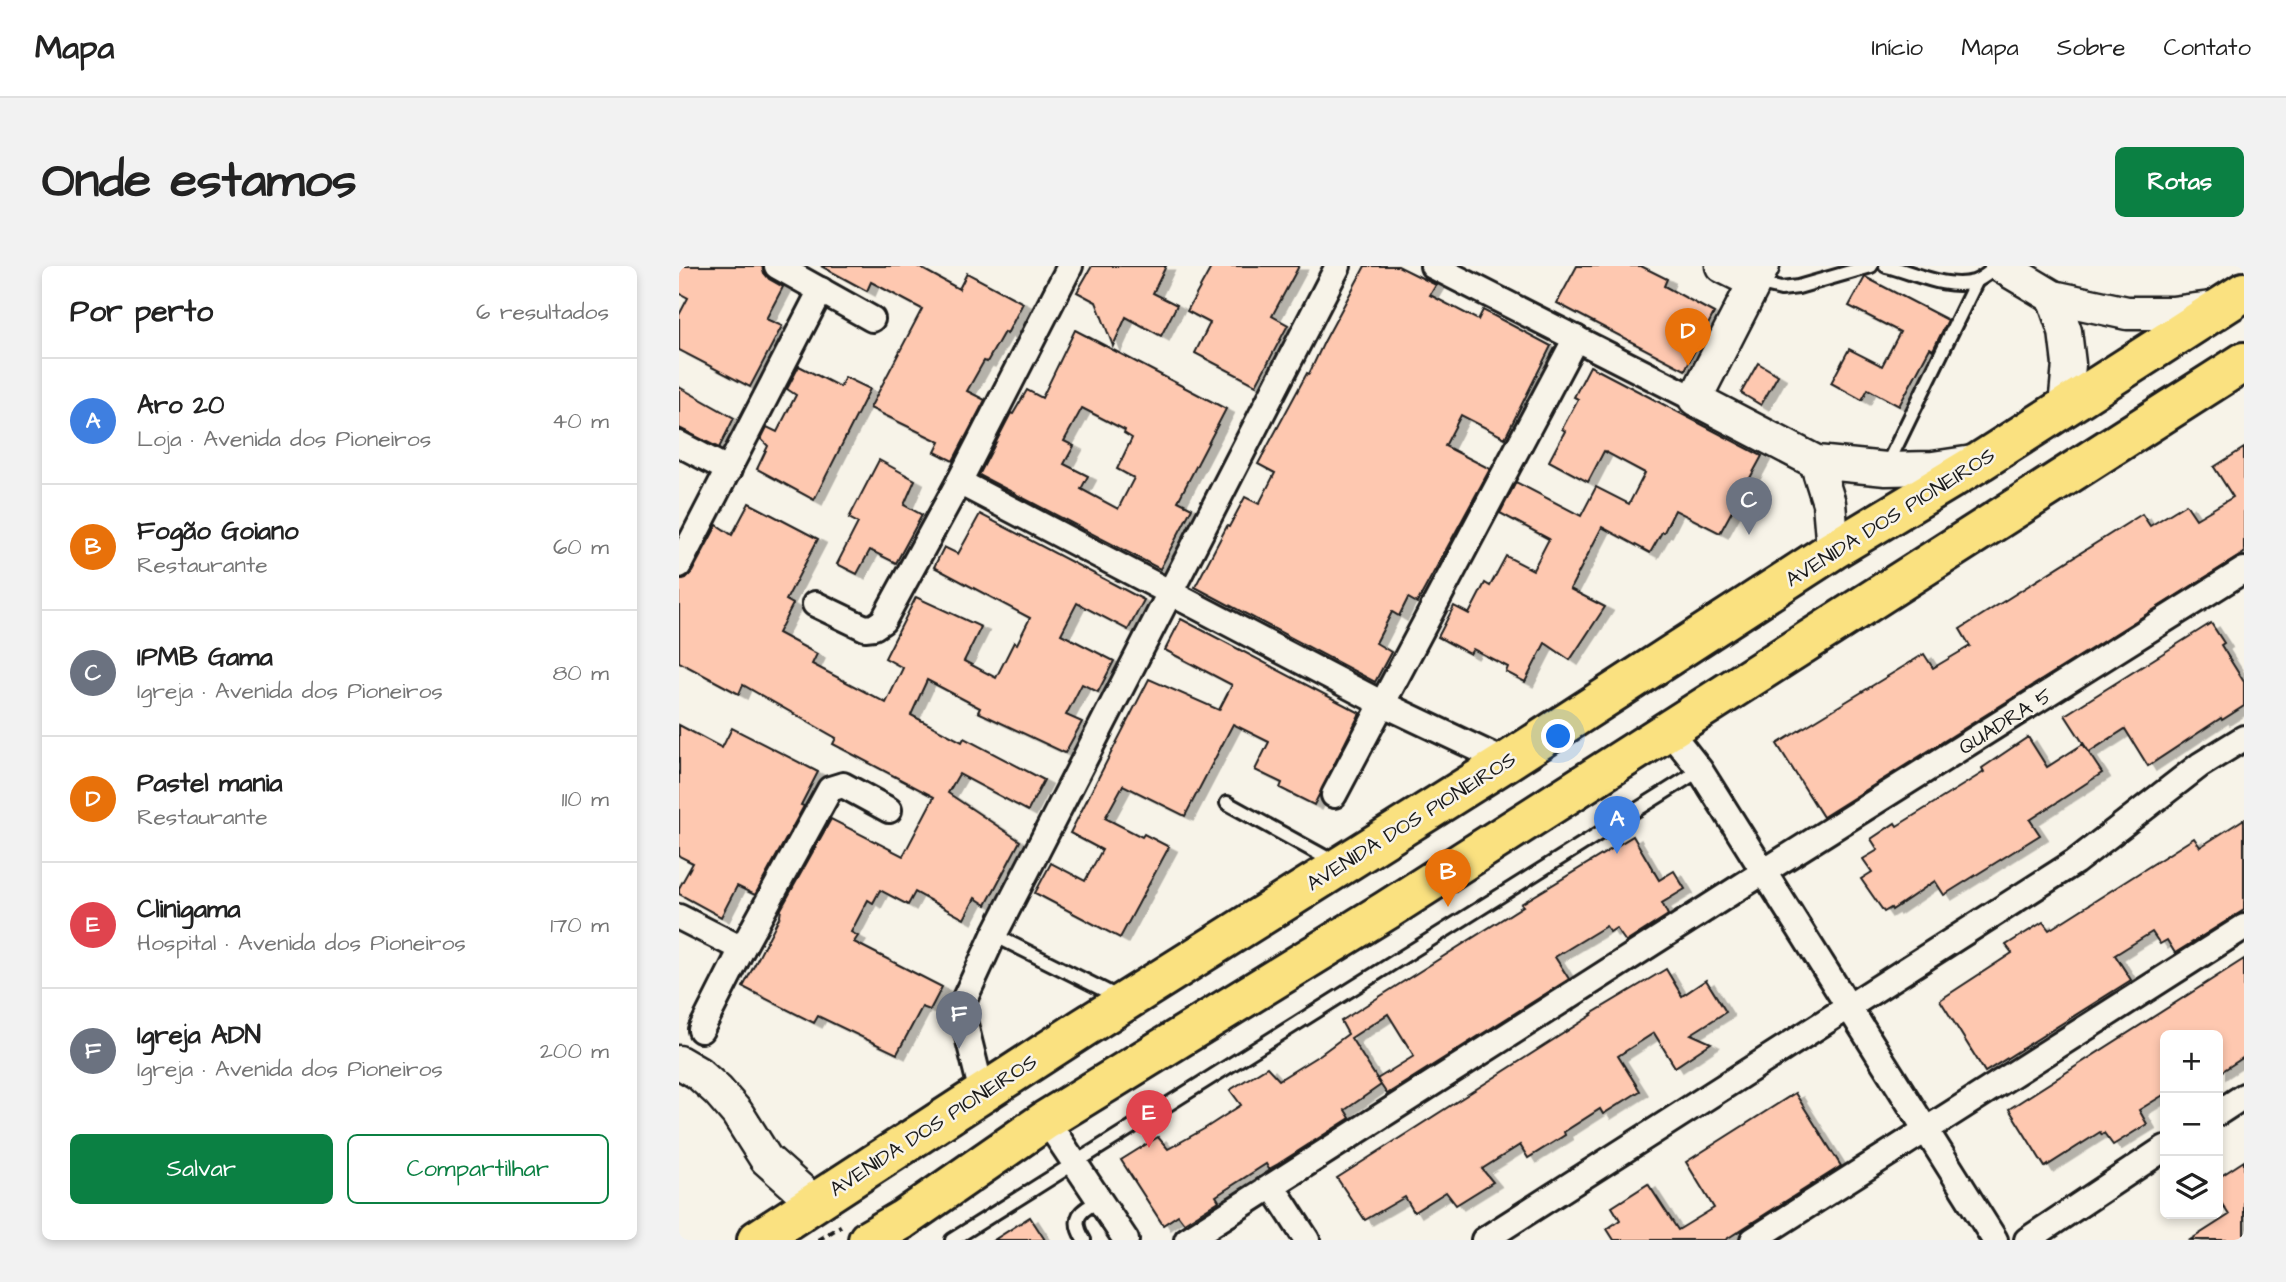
<!DOCTYPE html>
<html lang="pt">
<head>
<meta charset="utf-8">
<style>
  body { margin:0; font-family:"Architects Daughter",sans-serif; background:#f2f2f2; color:#222 }
  .controls { position:absolute; right:21px; bottom:21px; display:grid; overflow:hidden; border-radius:10px; box-shadow:0 4px 10px #0003 }
  .controls button { width:63px; height:63px; display:grid; place-items:center; padding:0; border:0; border-bottom:2px solid #e0e0e0; background:#fff; color:#222; font:35px sans-serif }
  .you { position:absolute; left:880px; top:471px; width:24px; height:24px; margin:-18px; border:5px solid #fff; border-radius:50%; background:#1a73e8; box-shadow:0 0 0 10px #1a73e833 }
  .badge { display:grid; place-items:center; width:46px; height:46px; border-radius:50%; background:#0b8043; color:#fff; font-size:23px; font-weight:700 }
  .pin { position:absolute; translate:-50% -58px; filter:drop-shadow(0 2px 4px #0008) }
  .pin::after { content:''; position:absolute; top:37px; width:24px; height:21px; background:inherit; clip-path:polygon(0 0,100% 0,50% 100%) }
  .list { margin:0; padding:0; list-style:none }
  h2 { display:flex; justify-content:space-between; align-items:center; height:91px; margin:0; padding:0 28px; font-size:30px }
  h2 small { font-size:23px; font-weight:400; color:#767676 }
  .list li { display:grid; grid-template-columns:46px 1fr auto; gap:21px; align-items:center; box-sizing:border-box; height:126px; padding:0 28px; border-top:2px solid #e0e0e0 }
  .list b { display:block; font-size:26px; white-space:nowrap }
  .list p { margin:0; font-size:23px; white-space:nowrap; color:#767676 }
  .list em { font-size:23px; font-style:normal; color:#767676 }
  .actions { display:flex; gap:14px; padding:21px 28px }
  .actions a { flex:1; padding:16px 0; border:2px solid #0b8043; border-radius:10px; text-align:center; font-size:24px; color:#0b8043 }
  .actions .main { background:#0b8043; color:#fff }
  .icon { flex:none; width:38px; height:38px; fill:none; stroke:currentColor; stroke-width:2; stroke-linecap:round; stroke-linejoin:round }
  .map { position:relative; flex:none; width:1565px; height:974px; overflow:hidden; border-radius:10px }
  header { display:flex; align-items:center; gap:42px; box-sizing:border-box; height:98px; padding:0 35px; background:#fff; border-bottom:2px solid #e0e0e0 }
  header strong { font-size:33px }
  nav { display:flex; gap:38px; margin-inline-start:auto; font-size:24px }
  .intro { display:flex; align-items:center; justify-content:space-between; box-sizing:border-box; height:168px; padding:0 42px }
  h1 { margin:0; font-size:49px }
  .button { padding:18px 32px; border-radius:10px; background:#0b8043; color:#fff; font-size:24px; font-weight:700 }
  main { display:flex; gap:42px; padding:0 42px }
  aside { flex:1; background:#fff; border-radius:10px; box-shadow:0 4px 10px #0003 }
  .map>svg:first-child { display:block }
  .building { fill:#fec8b0; stroke:#1c1c1c; stroke-width:2; fill-rule:evenodd; filter:url(#shadow) }
  .lines { fill:none; stroke-linecap:round; stroke-linejoin:round }
  .service-casing { stroke:#1c1c1c; stroke-width:18 }
  .minor-casing { stroke:#1c1c1c; stroke-width:30 }
  .tertiary-casing { stroke:#1c1c1c; stroke-width:37 }
  .primary-casing { stroke:#1c1c1c; stroke-width:44 }
  .path { stroke:#1c1c1c; stroke-width:4.5; stroke-dasharray:7 5; stroke-linecap:butt }
  .service { stroke:#f7f3e8; stroke-width:12 }
  .minor { stroke:#f7f3e8; stroke-width:24 }
  .tertiary { stroke:#f7f3e8; stroke-width:32 }
  .primary { stroke:#fae180; stroke-width:38 }
  .labels { text-anchor:middle; stroke-width:5; stroke-linejoin:round; paint-order:stroke }
  .street-label { font-size:21px; fill:#1c1c1c; stroke:#f7f3e8 }
</style>
</head>
<body>
<header>
<strong>Mapa</strong>
<nav><a>Início</a><a>Mapa</a><a>Sobre</a><a>Contato</a></nav>
</header>
<div class="intro"><h1>Onde estamos</h1><a class="button">Rotas</a></div>
<main>
<aside>
<h2>Por perto<small>6 resultados</small></h2>
<ul class="list">
<li><span class="badge" style="background:#3f7fe0">A</span><div><b>Aro 20</b><p>Loja · Avenida dos Pioneiros</p></div><em>40 m</em></li>
<li><span class="badge" style="background:#e8710a">B</span><div><b>Fogão Goiano</b><p>Restaurante</p></div><em>60 m</em></li>
<li><span class="badge" style="background:#6b7280">C</span><div><b>IPMB Gama</b><p>Igreja · Avenida dos Pioneiros</p></div><em>80 m</em></li>
<li><span class="badge" style="background:#e8710a">D</span><div><b>Pastel mania</b><p>Restaurante</p></div><em>110 m</em></li>
<li><span class="badge" style="background:#e0444e">E</span><div><b>Clinigama</b><p>Hospital · Avenida dos Pioneiros</p></div><em>170 m</em></li>
<li><span class="badge" style="background:#6b7280">F</span><div><b>Igreja ADN</b><p>Igreja · Avenida dos Pioneiros</p></div><em>200 m</em></li>
</ul>
<div class="actions"><a class="main">Salvar</a><a>Compartilhar</a></div>
</aside>
<div class="map">
<svg width="1565" height="974" viewBox="0 0 1565 974">
  <defs>
    <filter id="shadow"><feDropShadow dx="8" dy="4.5" stdDeviation="0" flood-color="#0004"/></filter>
  </defs>
  <rect width="100%" height="100%" fill="#f7f3e8"/>
  <filter id="ink" filterUnits="userSpaceOnUse"><feTurbulence type="fractalNoise" baseFrequency=".0143" numOctaves="2"/><feDisplacementMap in="SourceGraphic" scale="14" xChannelSelector="R" yChannelSelector="G"/><feConvolveMatrix kernelMatrix="1 2 1 2 8 2 1 2 1" color-interpolation-filters="sRGB"/></filter>
  <g filter="url(#ink)">
    <g class="building">
      <polygon points="0,0 83,0 85,7 90,13 104,21 87,53 103,60 71,121 0,84 0,49 9,32 0,27"/>
      <polygon points="142,0 238,0 280,23 288,7 344,37 328,68 325,66 308,96 305,95 288,125 306,134 274,195 256,186 261,176 191,142 243,43 192,16 188,25"/>
      <polygon points="413,0 487,0 474,27 498,39 482,70 447,51 434,80 417,36 398,26"/>
      <polygon points="533,0 620,0 593,50 609,59 577,119 516,87 531,57 508,45"/>
      <polygon points="686,0 719,0 757,19 751,29 799,54 804,44 872,80 826,172 782,149 766,180 811,203 738,337 729,332 720,350 713,346 697,377 712,386 696,416 516,321 548,260 550,261 566,231 580,238 596,207 579,198 628,107 630,108 645,76"/>
      <polygon points="898,0 962,0 988,13 985,20 1035,47 1006,104 878,37"/>
      <polygon points="1186,11 1269,54 1254,84 1251,82 1220,140 1189,123 1183,134 1152,117 1170,83 1203,100 1221,66 1170,40"/>
      <path d="M396 64 547 143 499 235 513 242 481 303 300 209 332 147 334 148 348 124 363 132ZM403 142 446 164 445 167 453 172 438 203 455 212 439 243 402 223 409 210 385 198 395 180 385 175Z"/>
      <polygon points="1079,97 1099,109 1082,139 1062,127"/>
      <polygon points="120,100 161,121 166,111 191,123 135,234 78,203 89,180 82,173 88,161 98,166 117,129 108,123"/>
      <polygon points="911,100 1083,190 1041,267 996,244 985,266 983,266 971,287 923,261 891,323 926,341 891,394 866,377 846,416 827,406 829,401 794,383 791,388 759,371 775,340 790,348 806,317 811,320 827,290 854,304 870,273 821,247 837,216 902,250 917,221 950,238 966,207 925,185 909,216 870,195 886,165 883,163 899,133 895,131"/>
      <polygon points="0,121 55,152 40,182 0,162"/>
      <polygon points="1565,182 1565,287 1144,551 1098,478 1245,388 1254,402 1291,380 1281,363 1463,248 1471,260 1507,238 1517,253 1554,231 1535,201"/>
      <polygon points="200,194 236,214 225,239 243,249 217,297 191,284 178,308 158,298 179,257 170,252"/>
      <polygon points="70,237 139,273 107,334 114,338 99,367 138,388 133,398 207,437 224,402 206,392 237,331 302,361 285,395 317,412 335,376 338,378 351,352 255,301 265,281 279,288 301,248 465,334 449,364 398,337 382,368 435,395 419,426 403,418 387,449 403,456 386,487 299,446 301,442 248,414 232,449 283,476 285,472 365,514 349,545 280,508 269,527 341,575 307,639 296,632 285,653 236,626 229,639 201,624 194,637 189,634 172,666 179,670 175,676 263,721 251,744 243,741 218,788 139,750 135,757 64,721 101,650 102,643 152,553 224,590 255,531 154,478 157,472 64,419 60,428 0,396 0,314 7,312 13,306 38,259 53,269"/>
      <polygon points="502,353 681,447 635,539 601,522 603,517 576,504 590,476 554,458 506,550 444,519 426,552 463,571 465,568 490,581 441,672 356,627 372,597 406,615 423,584 391,567 470,413 540,444 553,419 486,384"/>
      <polygon points="1532,357 1545,377 1542,379 1565,416 1565,440 1543,454 1542,452 1469,500 1446,463 1410,486 1386,449"/>
      <polygon points="0,459 43,482 53,462 139,506 122,539 125,540 76,629 58,620 42,651 0,628 0,622 14,597 0,590"/>
      <polygon points="1349,471 1368,501 1404,478 1423,507 1351,554 1361,569 1265,629 1256,615 1213,644 1212,642 1205,646 1182,613 1193,606 1184,593 1199,584 1192,573 1216,557 1218,560 1305,506 1303,502"/>
      <polygon points="1565,553 1565,644 1496,687 1488,674 1481,678 1473,666 1436,689 1452,714 1306,806 1261,734 1333,687 1327,679 1364,656 1370,664 1515,572 1521,581"/>
      <polygon points="954,570 980,614 995,605 1006,623 983,637 989,649 947,676 937,662 931,666 927,660 876,691 890,713 708,828 698,813 735,790 709,748 672,772 702,819 666,844 671,852 599,898 590,903 587,898 537,930 540,935 505,957 499,949 484,959 442,894 479,871 489,883 525,863 562,839 551,824 588,801 600,814 642,788 669,768 662,755 844,640 842,638"/>
      <polygon points="1565,693 1565,791 1539,808 1539,769 1486,769 1486,828 1460,844 1468,858 1434,879 1425,867 1423,869 1421,866 1366,901 1330,843"/>
      <polygon points="987,703 1003,730 1027,714 1047,746 1012,768 1032,777 996,801 975,767 939,790 961,825 924,848 921,843 885,866 886,869 849,892 841,879 803,903 814,916 777,939 767,926 735,946 726,931 686,954 658,912 913,749 912,748"/>
      <polygon points="1116,827 1162,900 1046,974 935,974 928,963 941,954 933,941 969,918 999,964 1035,942 1007,896"/>
      <polygon points="1565,895 1565,974 1511,974 1550,949 1539,932 1539,912"/>
      <polygon points="351,951 366,974 315,974"/>
    </g>
    <g class="lines">
      <g class="service-casing">
        <g id="service">
          <path d="M1207 0C1234 6 1267 24 1295 16 1303 13 1312 5 1319 0"/>
          <polyline points="1077,17 1102,23 1119,21 1192,0"/>
          <polyline points="1208,199 1297,16"/>
          <polyline points="548,537 655,596"/>
          <polyline points="315,669 441,732"/>
          <polyline points="273,974 1021,504"/>
          <path d="M405 974C391 952 401 943 422 935"/>
        </g>
      </g>
      <g class="minor-casing">
        <g id="minor">
          <polyline points="98,0 193,53"/>
          <polyline points="754,0 1016,133"/>
          <polyline points="0,178 50,204"/>
          <polyline points="280,216 391,0"/>
          <polyline points="0,299 142,24"/>
          <polyline points="136,338 186,362 195,361 204,355 280,216 702,437 827,496"/>
          <polyline points="989,463 1021,504 1316,974"/>
          <polyline points="655,529 897,72"/>
          <polyline points="0,651 63,683"/>
          <polyline points="22,764 63,683 151,523 164,519 210,544"/>
          <polyline points="303,827 283,746 285,734 315,669 659,0"/>
          <polyline points="1539,847 1565,830"/>
          <polyline points="367,854 447,974"/>
          <polyline points="593,920 628,974"/>
          <polyline points="508,974 1086,605 1565,304"/>
          <polyline points="805,974 1396,596 1521,499 1565,472"/>
          <polyline points="1074,974 1565,661"/>
          <polyline points="1348,974 1486,882"/>
        </g>
      </g>
      <g class="tertiary-casing">
        <g id="tertiary">
          <polyline points="1043,0 1075,16"/>
          <polyline points="1084,0 1016,133 1137,196 1207,203 1254,202 1294,196"/>
          <polyline points="1322,0 1374,31 1448,47 1493,47 1540,41"/>
          <polyline points="1374,31 1386,65 1390,98 1386,141"/>
          <polyline points="1137,196 1150,237 1154,284"/>
          <polyline points="0,796 19,807 39,825 58,847 87,893 135,936"/>
        </g>
      </g>
      <g class="primary-casing">
        <g id="primary">
          <polyline points="78,974 404,762 827,496 1154,284 1302,195 1565,26"/>
          <polyline points="189,974 223,954 367,854 708,644 1565,96"/>
        </g>
      </g>
      <polyline class="path" points="139,974 162,960"/>
      <use href="#service" class="service"/>
      <use href="#minor" class="minor"/>
      <use href="#tertiary" class="tertiary"/>
      <use href="#primary" class="primary"/>
    </g>
  </g>
  <g class="labels">
    <g class="street-label">
      <text transform="translate(1211 251) rotate(-32)" y="7">AVENIDA DOS PIONEIROS</text>
      <text transform="translate(1326 455) rotate(-32)" y="7">QUADRA 5</text>
      <text transform="translate(732 555) rotate(-32)" y="7">AVENIDA DOS PIONEIROS</text>
      <text transform="translate(254 859) rotate(-33)" y="7">AVENIDA DOS PIONEIROS</text>
    </g>
  </g>
</svg>
<div class="controls">
<button>+</button>
<button>−</button>
<button><svg class="icon" aria-label="layers" viewBox="0 0 24 24"><path d="M12 4l9 5-9 5-9-5zM3 14l9 5 9-5"/></svg></button>
</div>
<div class="you"></div>
<div class="pin badge" style="left:938px;top:588px;background:#3f7fe0">A</div>
<div class="pin badge" style="left:769px;top:641px;background:#e8710a">B</div>
<div class="pin badge" style="left:1070px;top:269px;background:#6b7280">C</div>
<div class="pin badge" style="left:1009px;top:100px;background:#e8710a">D</div>
<div class="pin badge" style="left:470px;top:882px;background:#e0444e">E</div>
<div class="pin badge" style="left:280px;top:783px;background:#6b7280">F</div>
</div>
</main>
</body>
</html>
